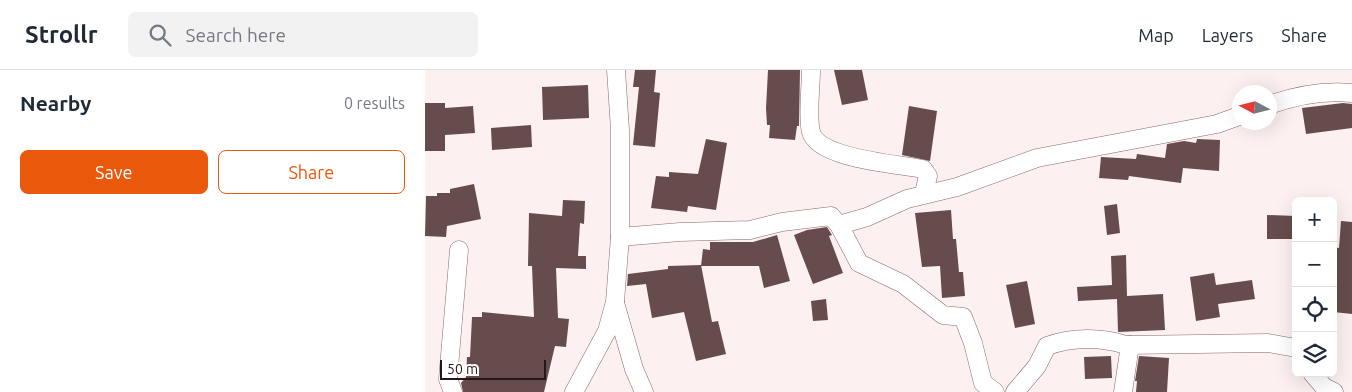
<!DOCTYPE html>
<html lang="en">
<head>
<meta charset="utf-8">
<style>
  body { margin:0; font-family:Ubuntu,sans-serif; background:#f2f2f3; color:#1f2937 }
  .controls { position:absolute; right:15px; bottom:15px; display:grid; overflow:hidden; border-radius:8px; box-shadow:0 5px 20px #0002 }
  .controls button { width:45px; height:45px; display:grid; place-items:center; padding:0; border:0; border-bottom:1px solid #e0e1e3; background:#fff; color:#1f2937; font:25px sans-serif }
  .compass { position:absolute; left:807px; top:15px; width:45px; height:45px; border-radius:50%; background:#fff; box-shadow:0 5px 20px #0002; rotate:277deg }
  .scale { position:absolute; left:15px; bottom:12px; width:106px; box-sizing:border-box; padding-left:5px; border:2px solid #241919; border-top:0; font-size:14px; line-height:18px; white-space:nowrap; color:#241919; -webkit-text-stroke:4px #fff; paint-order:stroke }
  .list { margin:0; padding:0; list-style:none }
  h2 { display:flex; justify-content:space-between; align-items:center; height:65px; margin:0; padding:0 20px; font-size:21px }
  h2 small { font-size:16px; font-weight:400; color:#747a83 }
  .actions { display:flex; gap:10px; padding:15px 20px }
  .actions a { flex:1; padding:11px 0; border:1px solid #ea580c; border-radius:8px; text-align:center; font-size:18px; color:#ea580c }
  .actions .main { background:#ea580c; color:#fff }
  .icon { flex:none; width:28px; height:28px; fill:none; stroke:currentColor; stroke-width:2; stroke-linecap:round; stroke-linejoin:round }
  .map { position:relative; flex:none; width:927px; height:322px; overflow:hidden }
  header { display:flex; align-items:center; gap:30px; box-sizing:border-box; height:70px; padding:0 25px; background:#fff; border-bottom:1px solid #e0e1e3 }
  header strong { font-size:24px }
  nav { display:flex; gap:28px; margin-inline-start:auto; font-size:18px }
  .search { width:350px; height:45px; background:#f2f2f3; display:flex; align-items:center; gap:12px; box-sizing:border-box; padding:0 18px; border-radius:8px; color:#747a83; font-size:19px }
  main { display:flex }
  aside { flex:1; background:#fff }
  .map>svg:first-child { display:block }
  .building { fill:#664c4d }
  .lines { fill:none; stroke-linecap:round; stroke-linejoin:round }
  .minor-casing { stroke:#856a6b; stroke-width:19 }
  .minor { stroke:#fff; stroke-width:18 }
</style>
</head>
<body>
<header>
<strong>Strollr</strong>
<div class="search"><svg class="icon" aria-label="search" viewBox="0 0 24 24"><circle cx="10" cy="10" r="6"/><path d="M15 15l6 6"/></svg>Search here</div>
<nav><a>Map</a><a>Layers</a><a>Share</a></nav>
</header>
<main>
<aside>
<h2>Nearby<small>0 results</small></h2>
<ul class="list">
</ul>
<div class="actions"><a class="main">Save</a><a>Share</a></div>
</aside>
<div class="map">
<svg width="927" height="322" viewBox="0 0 927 322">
  <rect width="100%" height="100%" fill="#fdf0f0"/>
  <g class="building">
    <polygon points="210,0 231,0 229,22 235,23 230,77 208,75 214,17 208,17"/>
    <polygon points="343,0 375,0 374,56 372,56 370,70 344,68 345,55 342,55 341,38"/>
    <polygon points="409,0 437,0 443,30 417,35"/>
    <polygon points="163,15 164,48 118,50 117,17"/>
    <polygon points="0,33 20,33 20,38 48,36 50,63 20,65 20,81 0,81"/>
    <polygon points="918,33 927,34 927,58 881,64 877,38"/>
    <polygon points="484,36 512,41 505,91 477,85"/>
    <polygon points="106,55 107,77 67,80 66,58"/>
    <polygon points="281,69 302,73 291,140 263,136 262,142 226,138 231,106 244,107 244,102 273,104"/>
    <polygon points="772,69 795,70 794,101 758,98 756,113 704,106 703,110 674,108 676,87 711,89 712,84 740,88 742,74 759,71 771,73"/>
    <polygon points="49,114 56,149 22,156 21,167 0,166 1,126 12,126 12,123 25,123 25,119"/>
    <polygon points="138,130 160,131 159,154 155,153 153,186 161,186 161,199 131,198 133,248 144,249 141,277 130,276 119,322 38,322 36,313 41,307 42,287 45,287 47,247 57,247 57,242 109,247 107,196 103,196 104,143 137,146"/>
    <polygon points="692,134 695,163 682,165 679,136"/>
    <polygon points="526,140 528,169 531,169 534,202 538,202 540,226 517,228 515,196 497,197 490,143"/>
    <polygon points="842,145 871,146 871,169 842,169"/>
    <polygon points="916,151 927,152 927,244 908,242 910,200 908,200 908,177 914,178"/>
    <polygon points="402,157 407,165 404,166 418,203 388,214 369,165 382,160"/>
    <polygon points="352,165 365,211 339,218 334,196 276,196 278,179 285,180 285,172 328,172"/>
    <polygon points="701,185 702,226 738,224 740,260 693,262 692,229 653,231 652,217 687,215 686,186"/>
    <polygon points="276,195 287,252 293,251 301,284 271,291 259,242 227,248 221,214 202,216 203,204 243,199 243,196"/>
    <polygon points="789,203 791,215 827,210 830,229 793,234 795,247 771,251 765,207"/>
    <polygon points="602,211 610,254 590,258 581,215"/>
    <polygon points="401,229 403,250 388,251 386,231"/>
    <polygon points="686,286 687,308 660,309 659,287"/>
    <polygon points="714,286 744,288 742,322 711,322 712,311 710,311"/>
  </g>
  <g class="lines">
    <g class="minor-casing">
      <g id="minor">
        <path d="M386 0C386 18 382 46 386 62 393 89 474 94 498 99L503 106 499 123"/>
        <path d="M844 35C872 25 898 20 927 23"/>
        <polyline points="414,155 434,193 478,214 518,245 538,247 548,273 558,313 570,322"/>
        <polyline points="195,167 255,162 325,160 357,152 406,146 414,155 442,147 482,129 532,117 612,88 792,54 814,46"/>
        <polyline points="190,233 209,299 219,322"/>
        <polyline points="887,303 899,317 909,322"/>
        <polyline points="28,322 23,309 34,180"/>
        <polyline points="149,322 182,261 190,232 195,167 195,60 191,0"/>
        <path d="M590 322 612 296 622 276C648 267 675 267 701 275L843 273 871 278"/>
        <polyline points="698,322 705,275"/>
      </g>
    </g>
    <use href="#minor" class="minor"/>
  </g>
</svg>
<div class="controls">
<button>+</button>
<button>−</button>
<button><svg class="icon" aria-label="locate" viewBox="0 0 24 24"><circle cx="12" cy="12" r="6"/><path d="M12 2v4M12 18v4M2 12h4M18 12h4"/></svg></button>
<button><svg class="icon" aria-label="layers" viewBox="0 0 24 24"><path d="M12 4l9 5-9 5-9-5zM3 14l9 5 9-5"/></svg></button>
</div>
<svg class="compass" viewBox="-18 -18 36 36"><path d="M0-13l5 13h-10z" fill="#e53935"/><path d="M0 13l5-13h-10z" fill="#747a83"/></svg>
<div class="scale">50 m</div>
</div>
</main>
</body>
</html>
